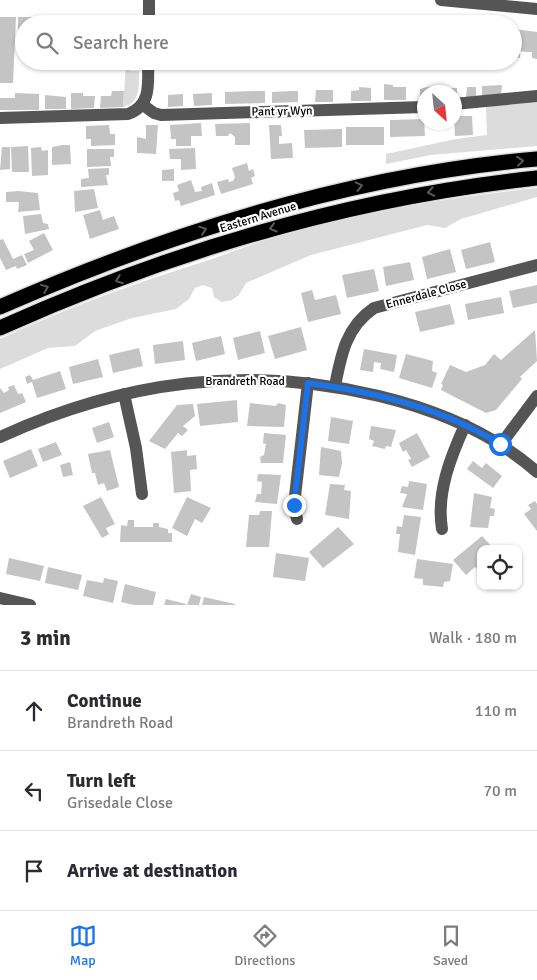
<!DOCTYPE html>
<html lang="en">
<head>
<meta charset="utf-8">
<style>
  body { margin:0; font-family:Signika,sans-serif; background:#f7f7f7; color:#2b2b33 }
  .controls { position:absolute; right:15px; bottom:15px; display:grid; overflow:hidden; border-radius:10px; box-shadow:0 1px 4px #0004 }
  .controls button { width:45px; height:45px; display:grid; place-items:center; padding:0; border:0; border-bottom:1px solid #e1e1e2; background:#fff; color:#2b2b33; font:25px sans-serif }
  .compass { position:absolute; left:417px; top:85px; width:45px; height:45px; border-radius:50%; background:#fff; box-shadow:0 1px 4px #0004; rotate:153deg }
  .stop { position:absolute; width:15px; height:15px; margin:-11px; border:4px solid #1a73e8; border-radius:50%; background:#fff }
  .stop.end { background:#1a73e8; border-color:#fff; box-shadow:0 1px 5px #0008 }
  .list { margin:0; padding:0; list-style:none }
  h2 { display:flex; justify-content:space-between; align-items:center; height:65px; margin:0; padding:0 20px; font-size:21px }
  h2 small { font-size:16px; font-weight:400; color:#7c7c81 }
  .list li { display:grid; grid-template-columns:32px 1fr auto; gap:15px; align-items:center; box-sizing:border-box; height:80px; padding:0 20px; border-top:1px solid #e1e1e2 }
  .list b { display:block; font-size:19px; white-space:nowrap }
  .list p { margin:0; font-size:16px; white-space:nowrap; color:#7c7c81 }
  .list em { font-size:16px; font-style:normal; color:#7c7c81 }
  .icon { flex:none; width:28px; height:28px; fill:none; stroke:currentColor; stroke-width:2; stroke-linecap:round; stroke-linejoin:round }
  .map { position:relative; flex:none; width:537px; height:605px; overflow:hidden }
  .search { position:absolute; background:#fff; box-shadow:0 1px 4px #0004; left:15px; right:15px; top:15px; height:55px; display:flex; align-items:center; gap:12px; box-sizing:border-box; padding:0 18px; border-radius:28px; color:#7c7c81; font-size:19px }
  .sheet { height:305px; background:#fff }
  nav { display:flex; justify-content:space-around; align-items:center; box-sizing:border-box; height:70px; border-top:1px solid #e1e1e2; background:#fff; font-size:14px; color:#7c7c81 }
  nav a { display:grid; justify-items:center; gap:2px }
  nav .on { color:#1a73e8 }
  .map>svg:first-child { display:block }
  .green { fill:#dcdcdc }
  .building { fill:#c4c4c4 }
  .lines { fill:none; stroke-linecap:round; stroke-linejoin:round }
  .highway-casing { stroke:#dbdbdb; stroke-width:18 }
  .minor { stroke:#555; stroke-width:12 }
  .highway { stroke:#000; stroke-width:15 }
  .oneway { stroke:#595959 }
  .route { stroke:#1a73e8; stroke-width:6 }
  .labels { text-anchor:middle; stroke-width:4.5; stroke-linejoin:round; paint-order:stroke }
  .street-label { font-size:12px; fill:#000; stroke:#fff }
</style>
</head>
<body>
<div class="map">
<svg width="537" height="605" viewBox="0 0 537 605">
  <rect width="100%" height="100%" fill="#fff"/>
  <g class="green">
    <path d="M126 64H130V71H139C139 85 141 103 123 107Z"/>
    <polygon points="537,99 537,146 431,155 386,164 386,154 456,139 487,135 486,107"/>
    <path d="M537 188V197L461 219 445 228 427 225 311 255 246 283 239 295 232 300 222 302 214 297 212 288 203 285 195 288 189 299 176 309 132 318 95 331 75 346 48 348 0 369V339C68 307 138 282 209 260 232 252 254 243 277 237 362 212 449 197 537 188Z"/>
  </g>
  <g class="building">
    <polygon points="0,17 16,17 13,83 0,83"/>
    <polygon points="18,17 39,17 39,24 24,24 24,48 18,48"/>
    <rect x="41" y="17" width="26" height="7"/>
    <polygon points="101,17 128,17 130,24 99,24"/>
    <rect x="71" y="18" width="24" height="6"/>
    <polygon points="177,18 202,20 202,24 166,24 166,19"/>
    <polygon points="205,19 236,20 236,24 205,24"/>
    <polygon points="239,19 270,20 270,24 239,24"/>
    <polygon points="275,20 306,21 306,24 275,24"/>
    <polygon points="310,21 341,22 341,24 310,24"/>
    <polygon points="514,29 537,32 537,59 532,58 532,52 526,52 520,51 520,58 513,57"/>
    <rect x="75" y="61" width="17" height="5"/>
    <polygon points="384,84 393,85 393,87 406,87 406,100 384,100"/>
    <polygon points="502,85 501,96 482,97 482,86"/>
    <polygon points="359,87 371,88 371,101 351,101 351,91 359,90"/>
    <polygon points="427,87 440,87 440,92 424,92 424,99 420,99 420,89"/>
    <polygon points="467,87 476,87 476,97 466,98"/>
    <polygon points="444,88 457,88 457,98 454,98 454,92 444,92"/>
    <polygon points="316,90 333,90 333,102 315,102"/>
    <polygon points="112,91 124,91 123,107 100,108 101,96 111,96"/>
    <polygon points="254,91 265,91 265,103 225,104 225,92"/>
    <polygon points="291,91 298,91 298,102 272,103 272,92"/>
    <polygon points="15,93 39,94 39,110 0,110 0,98 15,98"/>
    <polygon points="71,93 83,93 83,96 95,96 94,108 71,109"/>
    <polygon points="212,93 212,105 194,106 193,94"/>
    <polygon points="183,94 183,106 168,107 168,95"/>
    <polygon points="45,95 66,97 66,109 45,109"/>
    <polygon points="454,116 472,116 473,135 455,136"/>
    <polygon points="424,119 425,136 390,137 390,120"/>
    <polygon points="201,123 202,136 191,136 191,146 176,146 176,139 171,139 170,125"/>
    <polygon points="250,123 250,145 235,145 235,137 230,133 228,136 216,136 215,124"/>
    <polygon points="109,125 110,134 115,134 115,145 91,146 91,139 86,139 86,126"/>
    <polygon points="146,125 158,125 156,154 137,153 137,137 146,139"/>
    <polygon points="269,125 281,125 282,136 279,136 279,144 292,143 293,158 271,159"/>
    <rect x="346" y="127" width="38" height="18"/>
    <polygon points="342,129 342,147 305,148 304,130"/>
    <polygon points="62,145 70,145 71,164 52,165 52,147"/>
    <polygon points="28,146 29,172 12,172 11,147"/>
    <polygon points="2,147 10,147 10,169 0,170"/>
    <polygon points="41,147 42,151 48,150 48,175 32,176 31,148"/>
    <polygon points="195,148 196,169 181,170 181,159 170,159 169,149"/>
    <polygon points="87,149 114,149 114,157 110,157 111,166 87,167"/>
    <polygon points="247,163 249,171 253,169 255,176 251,178 253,184 221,194 217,182 228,179 229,182 233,181 235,177 232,168"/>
    <polygon points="109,168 109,175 106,175 108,185 81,187 81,179 89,178 88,169"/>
    <polygon points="174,169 174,181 162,181 162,170"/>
    <polygon points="191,180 195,192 202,191 201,187 212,183 215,195 181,206 179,200 175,201 173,193 179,191 177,185"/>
    <polygon points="94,189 98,208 75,212 74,191"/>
    <polygon points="18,191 38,193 40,210 18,212 19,202 6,202 6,192"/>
    <polygon points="100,210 103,220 114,216 119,229 90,239 83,215"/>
    <polygon points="41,214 43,223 48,224 49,229 25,234 23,216"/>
    <polygon points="44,233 53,250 28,263 24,254 34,250 29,241"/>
    <polygon points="3,239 13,259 22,255 27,265 17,269 16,266 6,270 0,258 0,240"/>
    <polygon points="490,242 495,262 466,269 461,250"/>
    <polygon points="450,249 456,272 427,279 422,257"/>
    <polygon points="410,262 414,280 386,286 383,267"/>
    <polygon points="374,269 379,291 347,298 342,275"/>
    <polygon points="537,285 537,303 513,308 509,291"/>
    <polygon points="312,290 315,300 336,295 341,314 308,322 301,293"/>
    <polygon points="501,297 504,313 468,320 465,304"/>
    <polygon points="450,304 455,324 420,332 415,312"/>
    <polygon points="301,327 307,350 275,359 268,336"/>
    <polygon points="535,330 537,361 520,377 522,379 496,410 486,413 441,390 443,385 441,384 450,365 466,372 485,365 494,354 501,360"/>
    <polygon points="260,331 265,353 238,360 233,338"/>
    <polygon points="221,336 225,354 196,361 192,343"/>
    <polygon points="183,341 185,360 155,364 153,345"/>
    <polygon points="139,348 143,366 113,373 109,355"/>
    <polygon points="364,349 397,355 394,372 380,369 381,363 374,362 373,372 360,370"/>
    <polygon points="406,354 433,361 432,371 437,373 432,388 399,378"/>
    <polygon points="98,359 103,377 73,384 69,367"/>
    <polygon points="60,371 66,389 37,398 32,382 27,384 25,377 30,375 33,380"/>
    <polygon points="14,385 18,394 22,393 26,402 0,413 0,388 4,393 9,390 8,387"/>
    <polygon points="237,400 238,422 200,426 197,404"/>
    <polygon points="250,403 276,406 278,403 286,405 284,427 247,426"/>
    <polygon points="193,404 195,416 183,426 188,430 182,436 178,433 165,449 149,441 177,405"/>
    <polygon points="331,417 353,421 349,444 328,441"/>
    <polygon points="109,422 114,437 97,443 92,428"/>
    <polygon points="371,426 396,430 391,447 386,446 385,449 372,446 374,441 369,439"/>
    <polygon points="264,433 286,435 283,463 261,463 260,457 264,455 266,444 263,443"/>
    <polygon points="417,433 430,457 412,467 408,460 411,459 406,450 403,452 399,443"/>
    <polygon points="56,442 62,455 43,462 38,449"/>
    <polygon points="321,447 341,451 342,463 339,477 319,475"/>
    <polygon points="31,449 38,466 10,478 3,461"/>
    <polygon points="110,450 119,487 107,491 104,483 98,485 95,473 92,473 88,454"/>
    <polygon points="187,450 187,456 196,455 197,469 190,470 191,491 174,493 171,452"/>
    <polygon points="473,461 482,468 486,463 502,476 493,488 467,469"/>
    <polygon points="70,462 73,475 63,477 60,465"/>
    <polygon points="258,474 281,475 277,504 255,502 257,494 261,494 262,482 257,481"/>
    <polygon points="409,481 427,484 423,510 402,507 407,494 400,493 402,486 408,487"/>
    <polygon points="330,484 345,485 344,490 351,491 349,519 325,515"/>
    <polygon points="474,493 492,497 490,508 495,509 494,516 490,516 488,528 470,527"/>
    <polygon points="101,497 115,524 106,528 109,534 102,538 83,506"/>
    <polygon points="187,497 211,508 202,523 195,519 187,536 172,528"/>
    <polygon points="535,501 537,504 537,531 524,514 531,509 528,505"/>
    <polygon points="260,511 272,511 269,547 246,547 249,515 259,515"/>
    <polygon points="404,515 421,517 415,555 398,552 400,534 396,534 397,526 402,527"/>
    <polygon points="128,520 134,520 134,527 153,527 153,523 159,523 159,527 168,529 168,533 172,533 172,542 120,542 121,525 127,526"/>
    <polygon points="338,527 354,544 323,568 309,552"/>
    <polygon points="482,536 494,549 481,549 481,570 479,571 475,567 466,575 453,560"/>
    <polygon points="276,553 309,558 305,581 273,577"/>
    <polygon points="9,558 44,566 40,581 6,574"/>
    <polygon points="417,559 453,564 450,581 444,582 443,587 423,585 423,579 414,578"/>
    <polygon points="48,567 82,575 78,590 45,583"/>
    <polygon points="104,578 118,581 113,603 83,596 87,580 103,583"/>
    <polygon points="125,584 156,592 153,605 134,605 121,602"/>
    <polygon points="191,594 201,597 199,605 187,605"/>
    <polygon points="204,597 235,604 235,605 202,605"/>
    <polygon points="166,599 186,604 186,605 164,605"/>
  </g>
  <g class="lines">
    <g class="highway-casing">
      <g id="highway">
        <path d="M0 307C171 232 351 175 537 159"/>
        <path d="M0 328C171 251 351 198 537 178"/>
      </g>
    </g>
    <g class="minor">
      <polyline points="441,0 537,9"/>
      <polyline points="149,24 149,0"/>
      <polyline points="454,104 537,96"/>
      <polyline points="143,105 154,113 161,115 424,107"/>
      <path d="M0 118 128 114C152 105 148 83 148 61"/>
      <path d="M335 386C341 355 346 327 374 308L537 265"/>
      <polyline points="124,394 136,448 142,494"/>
      <path d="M0 437C123 381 247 364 379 396 437 410 492 432 537 472"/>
      <polyline points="501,444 537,396"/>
      <polyline points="297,519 294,505 308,383"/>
      <path d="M442 529C436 493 451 456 465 425"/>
      <polyline points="0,598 30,605"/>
    </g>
    <use href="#highway" class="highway"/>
  </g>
  <defs><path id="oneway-chevron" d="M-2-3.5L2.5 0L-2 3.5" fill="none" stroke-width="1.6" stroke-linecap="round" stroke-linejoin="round" transform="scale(1.25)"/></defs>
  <g class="oneway">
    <use href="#oneway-chevron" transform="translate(520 161) rotate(-6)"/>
    <use href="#oneway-chevron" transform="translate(359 186) rotate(-13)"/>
    <use href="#oneway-chevron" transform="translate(431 192) rotate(170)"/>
    <use href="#oneway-chevron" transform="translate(273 228) rotate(163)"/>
    <use href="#oneway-chevron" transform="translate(203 230) rotate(-18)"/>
    <use href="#oneway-chevron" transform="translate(119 280) rotate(159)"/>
    <use href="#oneway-chevron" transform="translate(45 288) rotate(-22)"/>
  </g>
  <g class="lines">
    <path class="route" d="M294 505 308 383C375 392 442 408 500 444"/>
  </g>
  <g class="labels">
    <g class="street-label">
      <text transform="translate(282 111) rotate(-1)" y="4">Pant yr Wyn</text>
      <text transform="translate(258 217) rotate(-17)" y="4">Eastern Avenue</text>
      <text transform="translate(426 294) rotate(-15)" y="4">Ennerdale Close</text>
      <text x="245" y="385">Brandreth Road</text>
    </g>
  </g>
</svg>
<div class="controls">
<button><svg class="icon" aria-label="locate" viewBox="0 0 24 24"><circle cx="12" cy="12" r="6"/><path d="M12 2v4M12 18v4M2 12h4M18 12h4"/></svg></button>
</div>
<svg class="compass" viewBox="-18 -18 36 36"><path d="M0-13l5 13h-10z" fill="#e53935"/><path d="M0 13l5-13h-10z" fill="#7c7c81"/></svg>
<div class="stop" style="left:500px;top:444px"></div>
<div class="stop end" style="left:294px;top:505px"></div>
<div class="search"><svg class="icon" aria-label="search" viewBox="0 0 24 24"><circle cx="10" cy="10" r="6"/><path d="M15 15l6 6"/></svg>Search here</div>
</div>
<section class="sheet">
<h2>3 min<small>Walk · 180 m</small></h2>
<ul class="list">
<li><svg class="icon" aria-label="ahead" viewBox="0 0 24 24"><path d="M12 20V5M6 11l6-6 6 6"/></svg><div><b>Continue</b><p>Brandreth Road</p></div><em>110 m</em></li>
<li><svg class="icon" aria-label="left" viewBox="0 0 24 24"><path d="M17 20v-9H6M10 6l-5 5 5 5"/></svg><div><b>Turn left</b><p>Grisedale Close</p></div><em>70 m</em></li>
<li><svg class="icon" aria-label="arrive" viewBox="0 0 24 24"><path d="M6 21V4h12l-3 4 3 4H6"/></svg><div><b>Arrive at destination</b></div></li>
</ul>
</section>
<nav>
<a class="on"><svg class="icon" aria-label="map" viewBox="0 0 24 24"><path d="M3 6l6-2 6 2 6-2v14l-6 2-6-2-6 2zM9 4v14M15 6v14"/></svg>Map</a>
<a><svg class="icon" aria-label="directions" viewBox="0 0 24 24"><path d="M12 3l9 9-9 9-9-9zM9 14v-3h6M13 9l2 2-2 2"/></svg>Directions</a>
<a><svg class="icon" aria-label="saved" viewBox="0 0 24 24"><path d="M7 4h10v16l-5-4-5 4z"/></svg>Saved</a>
</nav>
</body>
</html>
